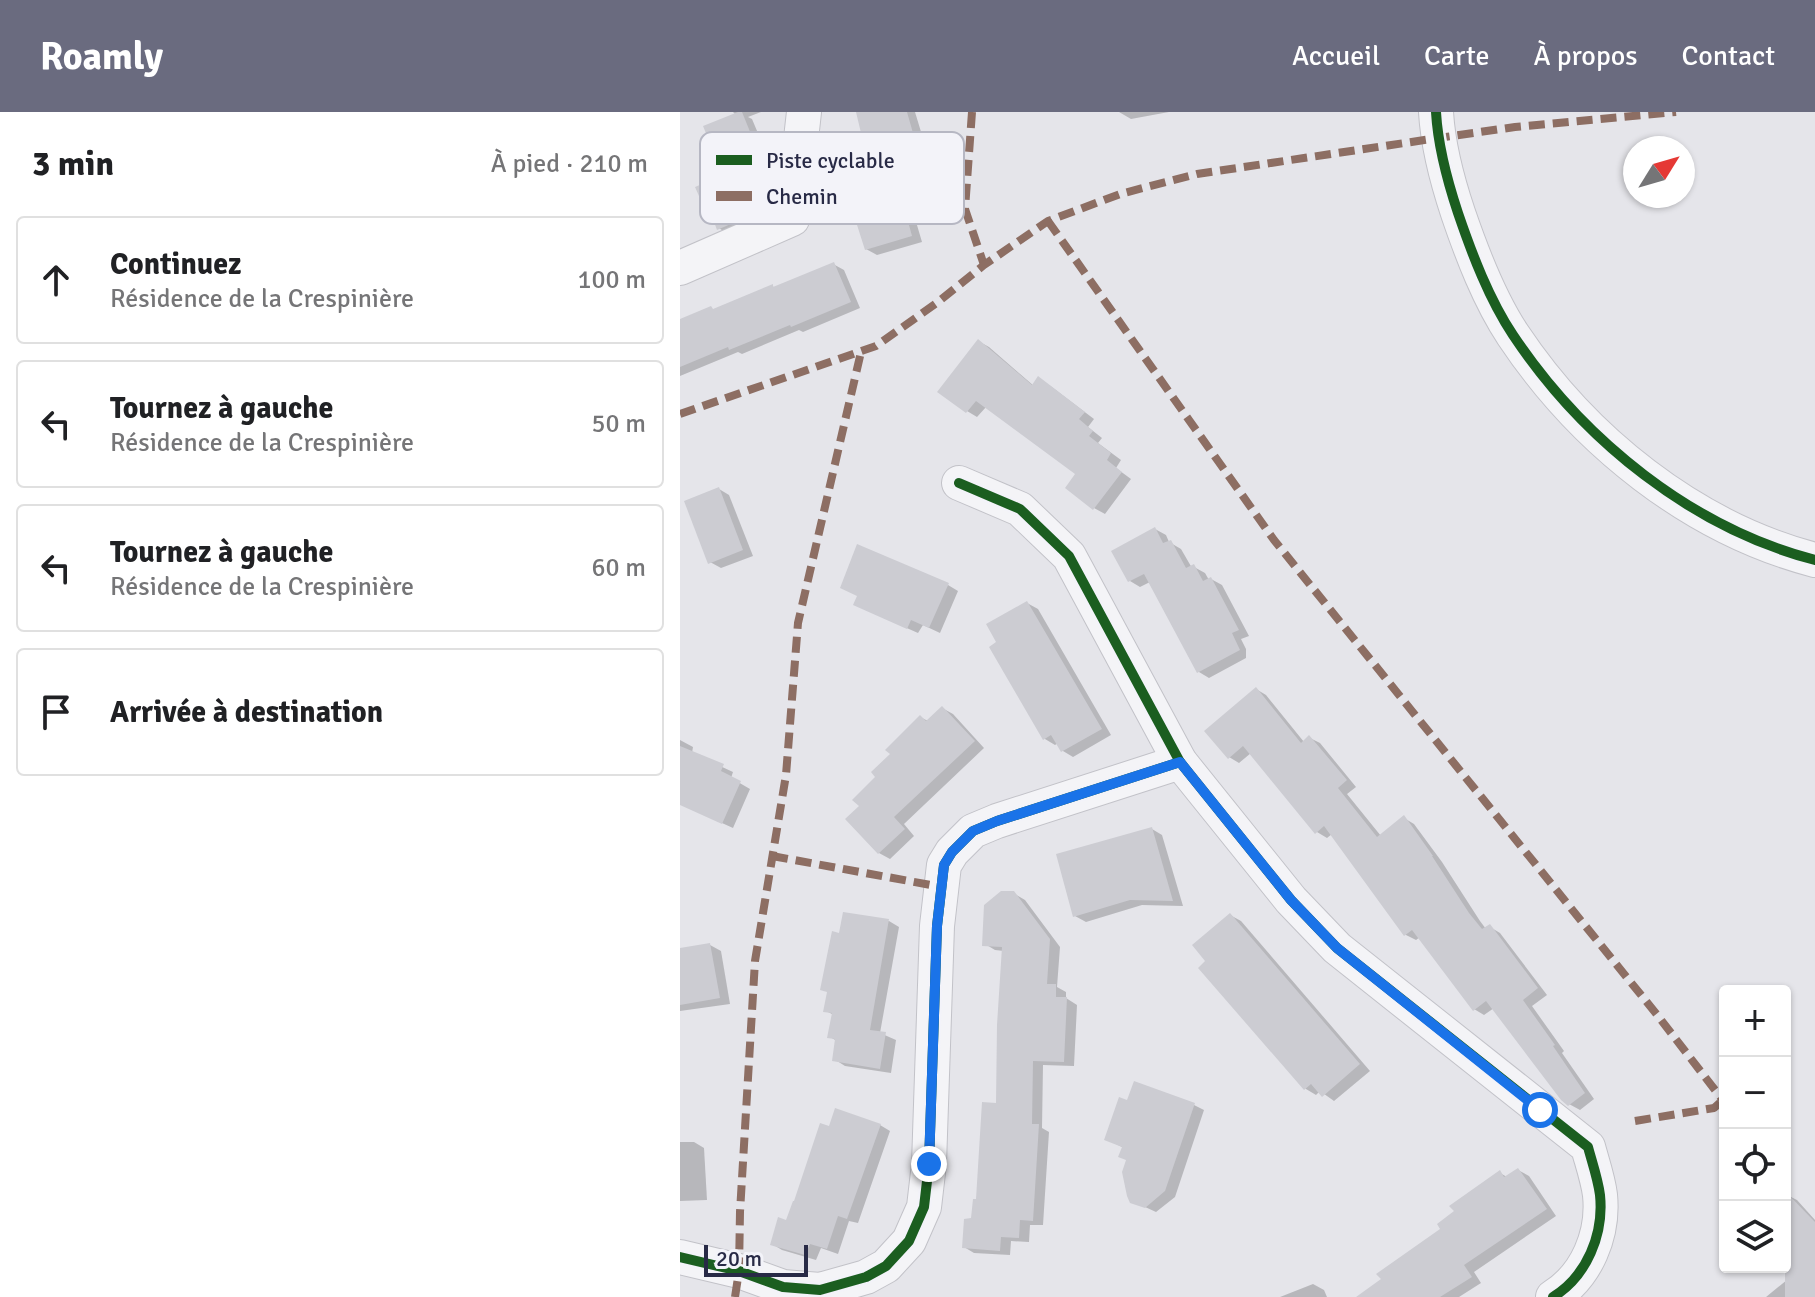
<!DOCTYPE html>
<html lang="fr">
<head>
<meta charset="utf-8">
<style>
  body { margin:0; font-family:Signika,sans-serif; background:#f6f6f6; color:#202124 }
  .controls { position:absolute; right:24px; bottom:24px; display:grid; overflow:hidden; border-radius:8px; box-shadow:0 2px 6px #0004 }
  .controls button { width:72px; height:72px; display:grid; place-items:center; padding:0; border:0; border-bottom:2px solid #e0e0e0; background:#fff; color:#202124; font:40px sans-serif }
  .compass { position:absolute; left:943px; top:24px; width:72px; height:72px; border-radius:50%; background:#fff; box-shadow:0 2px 6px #0004; rotate:53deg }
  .scale { position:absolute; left:24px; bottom:20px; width:104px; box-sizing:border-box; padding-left:8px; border:4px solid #282a46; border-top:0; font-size:22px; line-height:28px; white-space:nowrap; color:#282a46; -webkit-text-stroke:6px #f3f3f9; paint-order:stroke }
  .stop { position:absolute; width:24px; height:24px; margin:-18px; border:6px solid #1a73e8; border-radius:50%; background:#fff }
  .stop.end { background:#1a73e8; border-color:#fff; box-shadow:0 2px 8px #0008 }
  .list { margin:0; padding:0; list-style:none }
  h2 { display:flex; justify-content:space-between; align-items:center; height:104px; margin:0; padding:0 32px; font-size:34px }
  h2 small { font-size:26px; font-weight:400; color:#757577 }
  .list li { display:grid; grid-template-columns:52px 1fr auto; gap:24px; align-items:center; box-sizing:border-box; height:128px; margin:0 16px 16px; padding:0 16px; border:2px solid #e0e0e0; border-radius:8px }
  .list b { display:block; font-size:30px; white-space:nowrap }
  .list p { margin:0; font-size:26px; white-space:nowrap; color:#757577 }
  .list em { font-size:26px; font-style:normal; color:#757577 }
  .icon { flex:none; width:44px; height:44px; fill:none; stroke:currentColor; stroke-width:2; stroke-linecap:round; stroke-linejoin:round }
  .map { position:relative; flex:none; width:1135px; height:1185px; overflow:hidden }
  header { display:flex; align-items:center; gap:48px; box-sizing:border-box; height:112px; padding:0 40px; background:#6a6b7f; color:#fff }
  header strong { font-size:38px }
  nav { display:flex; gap:44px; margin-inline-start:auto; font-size:28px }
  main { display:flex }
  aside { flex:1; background:#fff }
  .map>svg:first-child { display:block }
  .shadow { fill:#0003 }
  .building { fill:#ccccd2 }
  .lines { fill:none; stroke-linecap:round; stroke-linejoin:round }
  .minor-casing { stroke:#c2c2c8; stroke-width:36 }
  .minor { stroke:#f4f4f7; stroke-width:34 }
  .quiet { stroke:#8d6e63; stroke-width:8; stroke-dasharray:16 8; stroke-linecap:butt }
  .cycleway-casing { stroke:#f3f3f9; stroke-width:15 }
  .cycleway { stroke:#1b5e20; stroke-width:10 }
  .route { stroke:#1a73e8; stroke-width:10 }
  .key { fill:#f3f3f9; stroke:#b6b7c3; stroke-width:2 }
  .key-label { font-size:22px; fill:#282a46 }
</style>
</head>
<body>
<header>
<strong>Roamly</strong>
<nav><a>Accueil</a><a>Carte</a><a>À propos</a><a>Contact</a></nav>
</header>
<main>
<aside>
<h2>3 min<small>À pied · 210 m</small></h2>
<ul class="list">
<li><svg class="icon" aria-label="ahead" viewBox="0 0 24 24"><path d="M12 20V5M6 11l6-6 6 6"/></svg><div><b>Continuez</b><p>Résidence de la Crespinière</p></div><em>100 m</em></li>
<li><svg class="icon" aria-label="left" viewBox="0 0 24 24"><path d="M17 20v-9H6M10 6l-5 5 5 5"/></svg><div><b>Tournez à gauche</b><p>Résidence de la Crespinière</p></div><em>50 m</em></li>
<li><svg class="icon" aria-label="left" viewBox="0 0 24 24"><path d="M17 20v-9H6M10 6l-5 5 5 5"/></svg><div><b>Tournez à gauche</b><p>Résidence de la Crespinière</p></div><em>60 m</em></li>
<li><svg class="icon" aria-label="arrive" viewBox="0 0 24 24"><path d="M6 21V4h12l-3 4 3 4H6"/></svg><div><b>Arrivée à destination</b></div></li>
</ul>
</aside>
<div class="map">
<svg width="1135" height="1185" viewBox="0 0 1135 1185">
  <rect width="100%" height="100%" fill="#e5e5ea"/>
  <g class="shadow">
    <polygon points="53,0 81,0 68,5 72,7 85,38 82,40 88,54 63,65 77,99 74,100 78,110 49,123 39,116 36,110 31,107 46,64 56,3"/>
    <polygon points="178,0 235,0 245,33 226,39 238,83 229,86 242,130 197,143 186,137 182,93 189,44"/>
    <polygon points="439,0 489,0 451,7"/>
    <polygon points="153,152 164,158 180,196 123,220 119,218 62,242 58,240 0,264 0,209 35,198 92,174 96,176"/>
    <polygon points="298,229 309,235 354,274 369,273 414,307 408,315 422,326 418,331 441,348 436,356 451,367 425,402 414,396 398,362 307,294 297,305 287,299"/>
    <polygon points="39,377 49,383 73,444 41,456 30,450"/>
    <polygon points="475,417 486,423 489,430 501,437 512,456 514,455 525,461 529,468 531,467 542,473 569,524 561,527 566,537 566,546 529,566 519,560 470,470 460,475 450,469"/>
    <polygon points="268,473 278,479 260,521 243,513 238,521 186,498"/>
    <polygon points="347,491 358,497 431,623 393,645 383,639 378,631 375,633 365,627 318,531"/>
    <polygon points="576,577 586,583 624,630 630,626 640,631 676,675 667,682 701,724 724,706 734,712 762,750 800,809 806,817 810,815 820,821 867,883 852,894 884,939 882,941 914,987 900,998 889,992 814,896 804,903 794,897 740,825 736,828 726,823 652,722 647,726 637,720 571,641 559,651 549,645"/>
    <polygon points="262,596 273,602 304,636 224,712 234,724 210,747 199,741 182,694 213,642 240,605 248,609"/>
    <polygon points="0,628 13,635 12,641 53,660 51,666 70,677 53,716 22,702 0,685"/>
    <polygon points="472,717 482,723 503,794 462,793 406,810 395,804"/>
    <polygon points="333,781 345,788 380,835 377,875 386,880 386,886 397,893 394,954 363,953 362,1016 369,1020 363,1113 350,1113 349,1130 331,1129 330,1143 294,1141 284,1135 298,1090 318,993 324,839 315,838 305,832"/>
    <polygon points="550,803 561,809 690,959 654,989 640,979 636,983 626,977 521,856 528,849"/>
    <polygon points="209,809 219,815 200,921 216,928 211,961 165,954 154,947 157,929 150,925 154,903 146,899 161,823"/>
    <polygon points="30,833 41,839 50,892 0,899 0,838"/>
    <polygon points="455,971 514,993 524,998 495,1085 476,1100 452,1089 448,1049 444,1036 426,1027 449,990"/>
    <polygon points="200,1013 210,1019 178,1111 169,1109 158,1142 141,1136 136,1148 102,1138 92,1132 107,1111 150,1017"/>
    <polygon points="0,1030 14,1030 24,1036 27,1088 0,1089"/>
    <polygon points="838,1058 849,1064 876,1104 794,1160 801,1171 779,1185 690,1185 763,1118 820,1061 827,1065"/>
    <polygon points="1107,1083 1117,1088 1135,1108 1135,1185 1086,1185 1129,1150 1105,1124 1105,1084"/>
    <polygon points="633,1172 644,1178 647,1185 600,1185"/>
  </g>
  <g class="building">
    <polygon points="58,0 62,0 75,32 72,34 78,48 53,59 68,93 64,94 69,104 37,118 33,107 30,109 15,75 43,63 23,14"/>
    <polygon points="176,0 227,0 235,28 216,33 228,78 220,80 232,124 185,138 171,94 180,91 168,48 186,42"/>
    <polygon points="154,150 171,190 111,215 110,213 49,238 48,235 0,255 0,207 31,194 33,197 93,172 93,175"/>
    <polygon points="298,227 352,273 358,264 405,300 399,307 413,319 409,324 431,341 427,348 442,360 413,398 385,376 395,362 296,289 286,301 257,280"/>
    <polygon points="39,375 63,438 28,452 4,389"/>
    <polygon points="475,415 483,431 491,428 506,456 514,452 523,469 531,465 559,518 552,521 560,538 517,561 464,462 448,470 431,439"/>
    <polygon points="177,432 269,471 249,516 231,508 227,517 173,493 177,484 160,476"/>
    <polygon points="347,489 422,617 381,640 371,623 363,628 309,535 316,530 306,512"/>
    <polygon points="576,575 621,631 629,623 667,668 658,676 697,725 724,703 753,744 752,744 789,801 802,817 810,812 858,876 843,888 875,933 873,934 905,981 888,994 881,988 806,889 793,899 732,818 724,824 644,714 635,722 563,634 548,647 524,619"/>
    <polygon points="262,594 295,629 214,705 225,717 198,742 165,707 179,694 172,688 195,665 191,660 210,642 205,638 240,603 246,609"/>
    <polygon points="0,634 44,652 41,659 61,669 42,712 0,693"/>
    <polygon points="472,715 493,789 450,788 393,805 376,742"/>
    <polygon points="321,779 334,779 370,827 367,872 376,872 376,885 387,885 384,950 353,949 352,1012 359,1012 353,1109 340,1108 339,1126 321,1125 320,1139 282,1136 284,1107 291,1106 293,1087 296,1087 302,990 316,991 317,913 322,835 302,834 304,793"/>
    <polygon points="163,800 209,807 190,918 206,920 200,957 152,949 155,927 147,926 152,901 143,900 147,880 140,878 152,819 159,821"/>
    <polygon points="550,801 680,952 642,985 631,972 624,978 518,856 525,849 512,833"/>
    <polygon points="30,831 40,886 0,893 0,836"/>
    <polygon points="454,969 515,991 485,1079 465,1096 450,1091 447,1084 442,1060 446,1048 438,1045 442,1035 424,1028 439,985 447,988"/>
    <polygon points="155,996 201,1012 167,1107 158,1104 147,1137 130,1132 125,1143 90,1133 98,1105 106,1108 113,1089 114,1089 140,1011 149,1014"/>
    <polygon points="838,1056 867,1097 784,1153 792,1165 760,1185 676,1185 701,1167 696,1162 760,1117 757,1112 774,1099 769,1094 820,1058 824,1065"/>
    <polygon points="1105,1079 1135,1110 1135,1185 1105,1185"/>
  </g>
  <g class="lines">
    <g class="minor-casing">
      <g id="minor">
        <path d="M756 0C758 35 767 68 778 101 792 142 809 187 833 223 903 328 1012 416 1135 448"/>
        <polyline points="0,156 112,107 124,0"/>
        <path d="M279 371 340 397 389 444 500 650 611 788 657 836 908 1035C912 1050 918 1067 920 1083 924 1122 907 1164 873 1185"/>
        <polyline points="0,1145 59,1159 103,1175 140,1178 186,1165 206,1154 229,1129 244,1095 249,1052 257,814 264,753 272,740 293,719 317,709 500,650"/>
      </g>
    </g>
    <use href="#minor" class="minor"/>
    <g class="quiet">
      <polyline points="292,0 285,97 304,153"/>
      <polyline points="368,109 594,428 978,904 1045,991"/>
      <polyline points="0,302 196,234 258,190 304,153 368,109 440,82 517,62 758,26 835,15 996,0"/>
      <polyline points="92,744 262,775"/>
      <polyline points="955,1009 1034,996 1043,988"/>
      <polyline points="55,1185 59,1159 60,1100 75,849 106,663 118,511 181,240"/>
    </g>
    <g class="cycleway-casing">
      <g id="cycleway">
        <path d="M756 0C758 35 767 68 778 101 792 142 809 187 833 223 903 328 1012 416 1135 448"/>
        <path d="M279 371 340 397 389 444 500 650 611 788 657 836 908 1035C912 1050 918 1067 920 1083 924 1122 907 1164 873 1185"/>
        <polyline points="0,1145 59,1159 103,1175 140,1178 186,1165 206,1154 229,1129 244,1095 249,1052 257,814 264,753 272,740 293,719 317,709 500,650"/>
      </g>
    </g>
    <use href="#cycleway" class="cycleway"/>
  </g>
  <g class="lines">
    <polyline class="route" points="249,1052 257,814 264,753 272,740 293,719 317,709 500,650 611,788 657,836 860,998"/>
  </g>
  <rect x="20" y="20" width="264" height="92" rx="12" class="key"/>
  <rect x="36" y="43" width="36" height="10" fill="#1b5e20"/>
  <rect x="36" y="79" width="36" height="10" fill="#8d6e63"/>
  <g class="key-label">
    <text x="86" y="56">Piste cyclable</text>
    <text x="86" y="92">Chemin</text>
  </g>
</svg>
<div class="controls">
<button>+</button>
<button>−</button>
<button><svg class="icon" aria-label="locate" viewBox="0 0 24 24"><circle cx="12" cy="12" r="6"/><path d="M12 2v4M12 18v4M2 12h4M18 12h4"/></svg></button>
<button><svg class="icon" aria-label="layers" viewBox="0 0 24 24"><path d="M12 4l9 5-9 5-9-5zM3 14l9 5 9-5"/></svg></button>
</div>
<svg class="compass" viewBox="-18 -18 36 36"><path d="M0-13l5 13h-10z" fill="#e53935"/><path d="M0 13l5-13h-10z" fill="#757577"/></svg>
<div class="scale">20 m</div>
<div class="stop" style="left:860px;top:998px"></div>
<div class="stop end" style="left:249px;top:1052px"></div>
</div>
</main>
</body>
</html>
